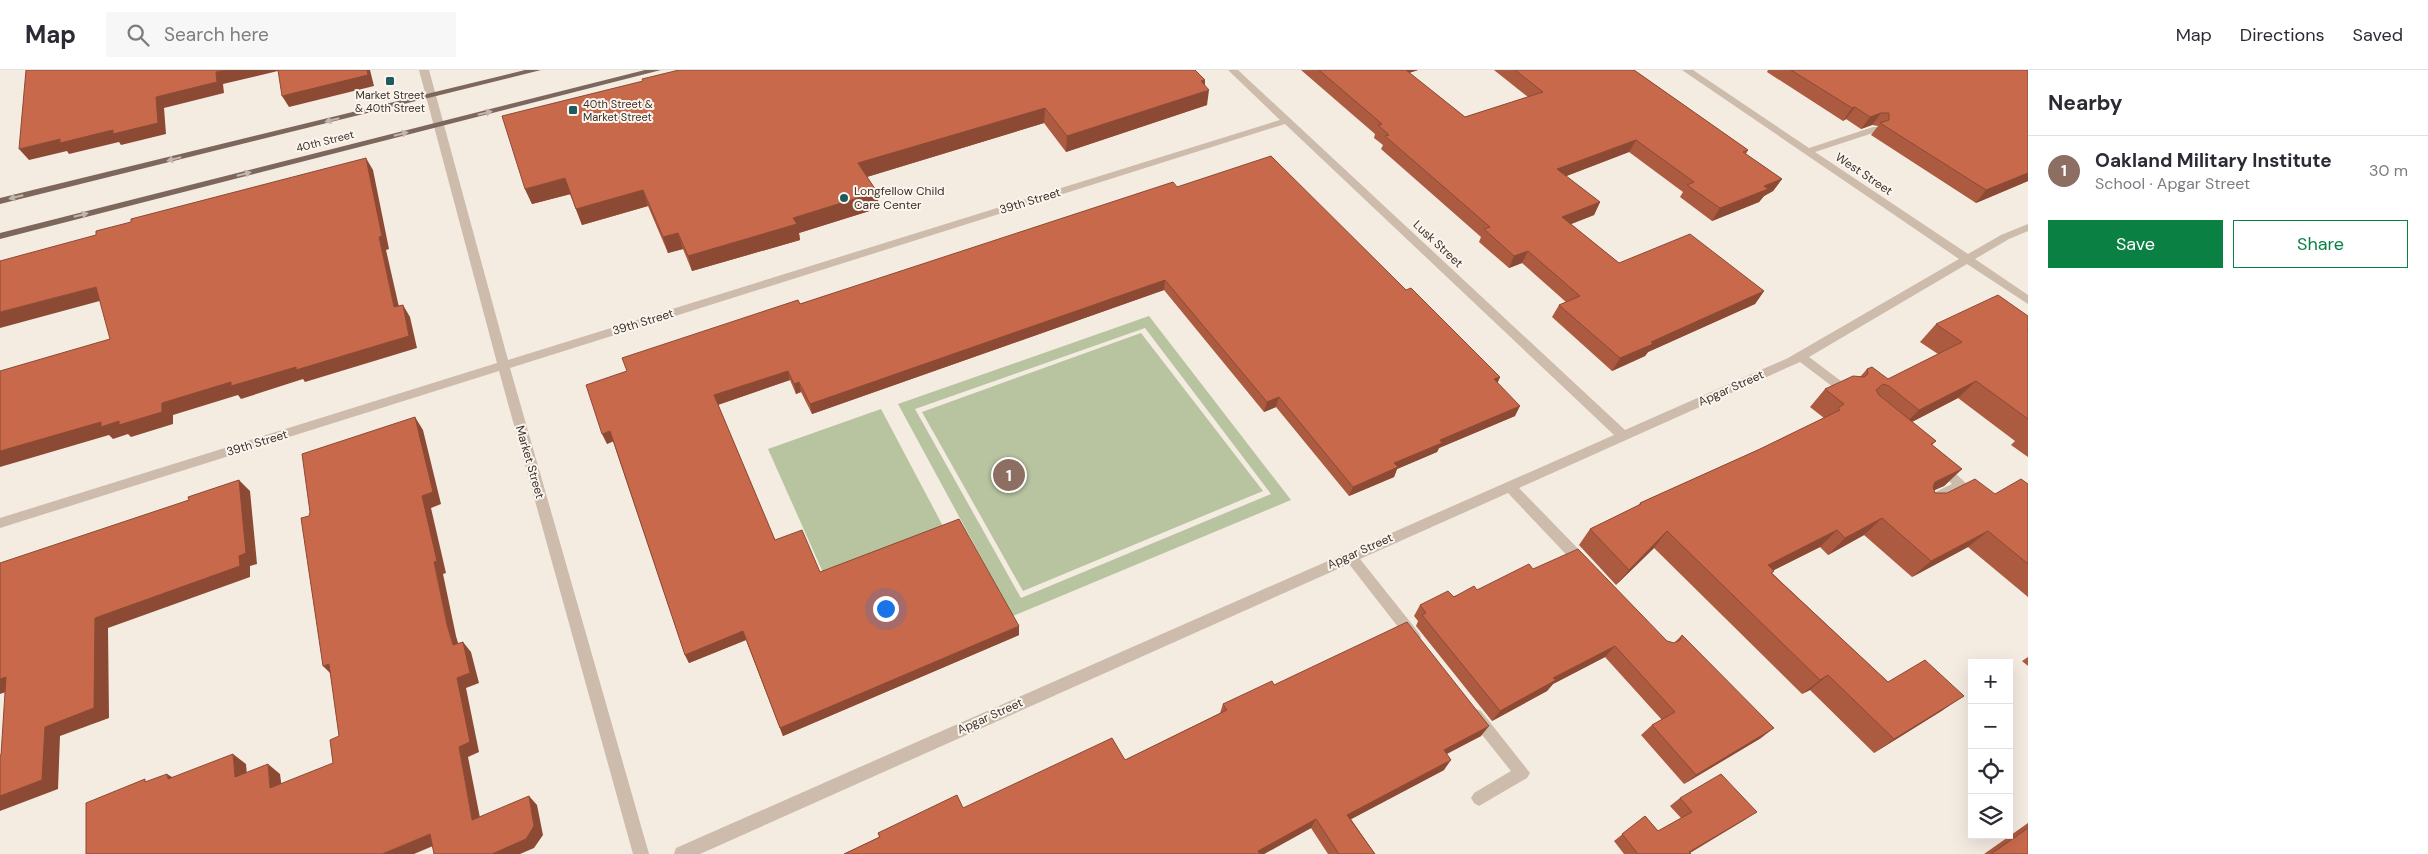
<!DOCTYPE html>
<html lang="en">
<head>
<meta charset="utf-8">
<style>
  body { margin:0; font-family:"DM Sans",sans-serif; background:#f7f7f7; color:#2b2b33 }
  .controls { position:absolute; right:15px; bottom:15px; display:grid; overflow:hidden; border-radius:0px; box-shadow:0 5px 20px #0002 }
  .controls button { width:45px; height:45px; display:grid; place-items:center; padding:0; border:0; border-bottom:1px solid #e1e1e2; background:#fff; color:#2b2b33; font:25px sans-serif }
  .you { position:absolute; left:885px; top:538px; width:18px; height:18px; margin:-12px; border:4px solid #fff; border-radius:50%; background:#1a73e8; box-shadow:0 0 0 8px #1a73e833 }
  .badge { display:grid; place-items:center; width:32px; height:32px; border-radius:50%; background:#0b8043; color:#fff; font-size:16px; font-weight:700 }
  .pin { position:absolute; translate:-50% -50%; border:2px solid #fff; box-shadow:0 1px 5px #0006 }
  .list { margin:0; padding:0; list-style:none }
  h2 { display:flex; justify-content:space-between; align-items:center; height:65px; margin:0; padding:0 20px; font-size:21px }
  h2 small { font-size:16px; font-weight:400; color:#7c7c81 }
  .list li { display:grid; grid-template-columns:32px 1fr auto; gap:15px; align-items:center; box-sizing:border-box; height:70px; padding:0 20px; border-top:1px solid #e1e1e2 }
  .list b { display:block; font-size:19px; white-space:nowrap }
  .list p { margin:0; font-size:16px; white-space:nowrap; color:#7c7c81 }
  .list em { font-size:16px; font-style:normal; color:#7c7c81 }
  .actions { display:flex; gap:10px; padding:15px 20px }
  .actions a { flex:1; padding:11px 0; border:1px solid #0b8043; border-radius:0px; text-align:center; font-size:18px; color:#0b8043 }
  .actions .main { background:#0b8043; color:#fff }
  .icon { flex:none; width:28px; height:28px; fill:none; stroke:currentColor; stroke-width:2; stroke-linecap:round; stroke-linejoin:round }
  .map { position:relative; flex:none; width:2028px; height:784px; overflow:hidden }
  header { display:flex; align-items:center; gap:30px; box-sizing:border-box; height:70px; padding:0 25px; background:#fff; border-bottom:1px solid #e1e1e2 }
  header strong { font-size:24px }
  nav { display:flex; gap:28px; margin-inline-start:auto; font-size:18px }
  .search { width:350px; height:45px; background:#f7f7f7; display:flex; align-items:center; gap:12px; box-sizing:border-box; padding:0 18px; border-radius:0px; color:#7c7c81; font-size:19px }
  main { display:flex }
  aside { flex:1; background:#fff }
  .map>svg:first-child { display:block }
  .green { fill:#b8c4a0; fill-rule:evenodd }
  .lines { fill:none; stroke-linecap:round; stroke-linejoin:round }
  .minor { fill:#cdbbac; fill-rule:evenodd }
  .major { fill:#7d675c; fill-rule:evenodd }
  .wall { fill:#ac5a40 }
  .shaded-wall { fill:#8c4a34 }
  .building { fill:#c8694b; stroke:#8c4a34 }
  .oneway { fill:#c2b5ac }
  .poi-dot { fill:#1f5a5e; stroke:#fbf5ee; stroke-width:2 }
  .labels { text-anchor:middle; stroke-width:4; stroke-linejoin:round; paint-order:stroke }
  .far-poi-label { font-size:11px; fill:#3b302b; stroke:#fbf5ee }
  .far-street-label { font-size:11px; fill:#3b302b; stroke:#fbf5ee }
  .street-label { font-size:12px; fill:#3b302b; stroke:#fbf5ee }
  .poi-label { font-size:12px; fill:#3b302b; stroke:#fbf5ee; text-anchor:start }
</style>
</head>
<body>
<header>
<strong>Map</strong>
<div class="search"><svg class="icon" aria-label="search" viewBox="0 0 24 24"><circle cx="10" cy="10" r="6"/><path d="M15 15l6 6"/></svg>Search here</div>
<nav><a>Map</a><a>Directions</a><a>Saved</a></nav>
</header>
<main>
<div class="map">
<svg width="2028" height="784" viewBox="0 0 2028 784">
  <rect width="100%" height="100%" fill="#f4ebe1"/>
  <g class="green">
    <path d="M1149 246 1291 430 1013 546 898 334ZM1145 258 1271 424 1021 528 915 339Z"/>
    <polygon points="1141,263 1263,421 1023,521 922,342"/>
    <polygon points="881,339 945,460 825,507 768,379"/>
  </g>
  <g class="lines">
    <g class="minor">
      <polygon points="419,0 429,0 508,290 1280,50 1228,0 1238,0 1625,360 1788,288 1959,189 1682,0 1693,0 1809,78 1873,57 1879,57 1879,61 1815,82 1968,184 2001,165 2028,154 2028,161 2009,169 1975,189 2028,225 2028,234 1967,194 1809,287 1849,317 1851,320 1849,323 1841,323 1800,292 1519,418 1588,489 1590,493 1588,497 1583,499 1578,497 1508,423 1360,489 1419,563 1421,567 1419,571 1414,573 1409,571 1349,494 700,784 674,784 676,778 1614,365 1285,54 510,298 649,784 633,784 499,301 0,458 0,448 497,293"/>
      <polygon points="1940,392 1944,393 1968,415 1966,419 1932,435 1927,434 1926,430 1927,426 1952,414 1934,397 1936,393"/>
      <polygon points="1476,639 1481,641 1530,703 1527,708 1479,736 1474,733 1471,728 1474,723 1511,701 1471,651 1469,646 1471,641"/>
    </g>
    <g class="major">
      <polygon points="525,0 541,0 0,134 0,128"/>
      <polygon points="645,0 661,0 0,169 0,163"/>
    </g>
  </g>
  <g class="wall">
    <polygon points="1301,0 1418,0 1409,3 1465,47 1528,27 1494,0 1634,0 1748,80 1746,84 1782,109 1773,121 1764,126 1759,132 1712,151 1680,127 1683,122 1629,82 1566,106 1600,132 1594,145 1571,154 1619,193 1764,221 1755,234 1648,282 1645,286 1612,301 1552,247 1559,235 1566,232 1522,193 1509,198 1479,172 1481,167 1381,79 1383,75 1374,68 1375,64"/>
    <polygon points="1768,0 2028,0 2028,111 1976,133 1871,65 1878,56 1872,55 1861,59 1846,49 1843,51 1767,2"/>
    <polygon points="1205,10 1205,15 1207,35 1066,82 1044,53 867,107 877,122 879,138 799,163 800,170 692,201 683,179 668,183 648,136 582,155 570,124 532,134 525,119"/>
    <polygon points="1177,117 1406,220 1500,307 1497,313 1515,346 1439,378 1437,382 1397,399 1394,407 1349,426 1276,337 1264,342 1164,220 812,344 801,322 796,324 790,310 718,335 775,470 820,502 1019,565 783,666 746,570 689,593 685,585 613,371 607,374 627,301 800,234"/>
    <polygon points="2028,246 2028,387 2011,375 2015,371 1958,328 1912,352 1936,371 1932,375 1962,399 1944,416 1934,420 1935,423 1995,424 2028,414 2028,527 1968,477 1912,507 1864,465 1828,485 1820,477 1774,500 1774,501 1772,503 1888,612 1943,640 1874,683 1810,620 1802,624 1654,478 1616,515 1579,475 1590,459 1638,436 1640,433 1760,379 1824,348 1810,337 1825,319 1860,307 1867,299 1888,309 1938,284 1920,272 1936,254"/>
    <polygon points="1533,499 1667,571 1674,573 1682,565 1761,668 1684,714 1641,665 1652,655 1662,650 1605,587 1553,614 1547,621 1492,651 1416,556 1418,551 1414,546 1420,535 1477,520"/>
    <polygon points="2028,587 2028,596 2022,591"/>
    <polygon points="1274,615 1481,666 1447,684 1444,700 1351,749 1375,784 1328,784 1311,758 1264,784 844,784 879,767 878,763 963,738 1125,690 1220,643 1223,634"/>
    <polygon points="1680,728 1746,749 1690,783 1691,784 1624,784 1614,771 1645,746 1658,761 1681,748 1670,736"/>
    <polygon points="2028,753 2028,784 1984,784"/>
  </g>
  <g class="shaded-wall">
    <polygon points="226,0 282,0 223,14 224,23 164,38 166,64 121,75 119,72 69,84 67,81 29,90 19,79 60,69 156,27 216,2"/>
    <polygon points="367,0 370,0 374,16 289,37 282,26"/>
    <polygon points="1398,0 1418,0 1396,7"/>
    <polygon points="1205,10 1204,22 1209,20 1207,35 1066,82 1067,66"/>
    <polygon points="1855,37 1846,49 1843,51 1852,38"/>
    <polygon points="1045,38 1044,53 860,109 858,93"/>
    <polygon points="1881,43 1872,55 1861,59 1870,47"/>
    <polygon points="1636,70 1629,82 1551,112 1557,99"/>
    <polygon points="366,88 373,100 389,179 386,180 402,250 394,237 379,167"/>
    <polygon points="2028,103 2028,111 1976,133 1986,120"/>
    <polygon points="565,108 571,124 532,134 525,119"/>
    <polygon points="1782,109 1773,121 1764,126 1759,132 1712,151 1720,138 1764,116"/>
    <polygon points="643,120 648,136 582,155 576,139"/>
    <polygon points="877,122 879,138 799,163 800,170 692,201 688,186 793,148"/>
    <polygon points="1600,132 1594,145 1556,160 1562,147"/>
    <polygon points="678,163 683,179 668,183 663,167"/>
    <polygon points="1528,181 1522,193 1509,198 1514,186"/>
    <polygon points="1165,210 1164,220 812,344 810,334"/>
    <polygon points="96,217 107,229 0,258 0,242"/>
    <polygon points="1764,221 1755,234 1648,282 1645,286 1612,301 1620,288 1651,272"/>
    <polygon points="403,235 410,247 417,278 305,312 303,309 241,329 238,325 173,345 173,354 131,367 128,364 113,369 109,365 0,397 0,381 162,333"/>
    <polygon points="788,301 790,310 717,335 714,325"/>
    <polygon points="1500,307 1496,317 1494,309"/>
    <polygon points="1976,311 1958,328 1902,357 1919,340"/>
    <polygon points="799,312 801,322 796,324 794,314"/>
    <polygon points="1279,327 1276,337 1264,342 1267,332"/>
    <polygon points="1520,336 1515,346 1439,378 1437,382 1397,399 1394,407 1349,426 1353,417 1394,393 1440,370"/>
    <polygon points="415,347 423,360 441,434 431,438 446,503 443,504 456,566 462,586 453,575 447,555 434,492 422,426"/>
    <polygon points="610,361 614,371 607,374 602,364"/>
    <polygon points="1962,399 1944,416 1917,428 1935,412"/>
    <polygon points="239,410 250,421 257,494 250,496 250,507 108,558 109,648 60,666 58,719 0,741 0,726 45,657 95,548 239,486"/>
    <polygon points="1882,448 1864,465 1828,485 1845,468"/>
    <polygon points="1837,460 1820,477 1752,511 1768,495"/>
    <polygon points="1667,461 1654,478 1616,515 1629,500"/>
    <polygon points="1988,461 1968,477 1912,507 1931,491"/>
    <polygon points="1019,556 1019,565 783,666 780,658"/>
    <polygon points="743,561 746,570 689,593 685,585"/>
    <polygon points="463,572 471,582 479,613 466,618 479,682 468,687 482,758 472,750 459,677 457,608"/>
    <polygon points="1615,576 1605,587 1553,614 1547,621 1492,651 1500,641 1553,608"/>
    <polygon points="329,594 334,607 323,596"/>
    <polygon points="1828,605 1810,620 1802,624 1820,610"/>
    <polygon points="6,607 21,617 0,624 0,609"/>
    <polygon points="1964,626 1943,640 1874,683 1894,669"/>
    <polygon points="1489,656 1481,666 1436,689 1444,680"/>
    <polygon points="1774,658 1761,668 1684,714 1696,705"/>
    <polygon points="233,684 246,694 248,717 235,707"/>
    <polygon points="1451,690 1444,700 1342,754 1347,745"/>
    <polygon points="268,694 280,704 283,727 270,718"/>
    <polygon points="167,704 182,713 168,709"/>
    <polygon points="529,726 537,735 543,765 534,778 520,784 492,784"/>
    <polygon points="1757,742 1746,749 1688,784 1687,784"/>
    <polygon points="1316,749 1311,758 1264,784 1256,784 1258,781"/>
    <polygon points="430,764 440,773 414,784 382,784"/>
  </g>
  <g class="building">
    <polygon points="26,0 226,0 216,2 217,12 156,27 158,53 113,64 113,60 60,73 60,69 19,79"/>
    <polygon points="278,0 367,0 368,5 282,26"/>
    <polygon points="679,0 1195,0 1205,10 1201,11 1209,20 1067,66 1045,38 858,93 877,122 793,148 797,154 688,186 678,163 663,167 643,120 576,139 565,108 525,119 502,46 643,11 642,9"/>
    <polygon points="1319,0 1406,0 1465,47 1543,22 1515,0 1634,0 1748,80 1743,82 1782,109 1764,116 1768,119 1720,138 1687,115 1694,112 1636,70 1557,99 1600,132 1562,147 1619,193 1690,164 1764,221 1651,272 1653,274 1620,288 1559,235 1580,226 1528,181 1514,186 1484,159 1490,157 1385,66 1389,65 1378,55 1382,54"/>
    <polygon points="1791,0 2028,0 2028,103 1986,120 1880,53 1889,50 1889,43 1881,43 1870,47 1855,37 1852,38"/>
    <polygon points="1271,86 1406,220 1411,218 1500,307 1494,309 1520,336 1440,370 1442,373 1394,393 1398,397 1353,417 1279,327 1267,332 1165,210 810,334 799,312 794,314 788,301 714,325 775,470 802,460 820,502 959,449 1019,556 780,658 743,561 685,585 610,361 602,364 586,315 627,301 622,288 798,230 800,234 1173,112 1177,117"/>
    <polygon points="366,88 382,166 379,167 394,237 403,235 409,266 296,300 296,297 231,316 231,312 162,333 162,342 119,355 119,351 101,357 101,352 0,381 0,301 110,269 96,217 0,242 0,191 96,165 96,161 131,152 131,149"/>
    <polygon points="1998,225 2028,246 2028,259 2027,259 2028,260 2028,349 1976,311 1919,340 1889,316 1883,314 1876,320 1879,325 1936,371 1931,374 1962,399 1935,412 1933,417 1935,423 1947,423 1975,409 1995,424 2021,409 2028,414 2028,494 1988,461 1931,491 1882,448 1845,468 1837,460 1768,495 1774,501 1771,503 1888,612 1925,590 1964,626 1894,669 1828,605 1820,610 1667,461 1629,500 1590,459 1641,434 1640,433 1760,379 1840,340 1838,338 1844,334 1825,319 1853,306 1864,307 1868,304 1867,299 1872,297 1888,309 1962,272 1936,254"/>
    <polygon points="415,347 433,422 422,426 437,491 434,492 447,555 453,575 463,572 470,603 457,608 470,672 459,677 472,750 529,726 534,756 526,769 492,784 434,784 430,764 382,784 86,784 86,733 145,709 145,712 167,704 168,709 233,684 235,707 268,694 270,718 333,693 330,670 339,666 329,594 323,596 301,448 309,446 310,442 302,384"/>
    <polygon points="239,410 246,483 239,486 240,496 95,548 94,638 45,657 42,710 0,726 0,685 1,685 6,607 0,609 0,493 189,430 188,427"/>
    <polygon points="1578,479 1667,571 1674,573 1680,570 1682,565 1774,658 1696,705 1652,655 1675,642 1615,576 1553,608 1556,610 1500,641 1422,545 1426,543 1420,535 1448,521 1454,527 1474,516 1477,520 1529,494 1533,499"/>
    <polygon points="1407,552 1489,656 1444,680 1451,690 1347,745 1375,784 1339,784 1316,749 1258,781 1260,784 844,784 880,767 878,763 957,725 963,738 1112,668 1125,690 1227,640 1223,634 1272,611 1274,615"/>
    <polygon points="1721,704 1757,742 1689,782 1691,784 1638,784 1622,764 1645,746 1658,761 1692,742 1680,728"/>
    <polygon points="2028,758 2028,784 1991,784"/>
  </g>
  <defs><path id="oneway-solid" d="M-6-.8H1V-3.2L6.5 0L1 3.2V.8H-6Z" transform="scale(1.25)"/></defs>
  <g class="oneway">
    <use href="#oneway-solid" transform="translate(485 43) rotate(-14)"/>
    <use href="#oneway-solid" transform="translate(332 50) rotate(166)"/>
    <use href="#oneway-solid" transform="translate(401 64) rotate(-14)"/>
    <use href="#oneway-solid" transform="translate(174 89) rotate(166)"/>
    <use href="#oneway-solid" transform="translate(244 104) rotate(-14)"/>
    <use href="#oneway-solid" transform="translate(16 127) rotate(166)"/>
    <use href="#oneway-solid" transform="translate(81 145) rotate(-14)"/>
  </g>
  <g class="poi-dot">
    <rect x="385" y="6" width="10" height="10" rx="2.5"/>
    <rect x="568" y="35" width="10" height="10" rx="2.5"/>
    <circle cx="844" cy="128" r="5"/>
  </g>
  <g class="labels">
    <g class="far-poi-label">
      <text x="390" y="29">Market Street<tspan x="390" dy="13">&amp; 40th Street</tspan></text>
      <text x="583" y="38" text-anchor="start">40th Street &amp;<tspan x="583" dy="13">Market Street</tspan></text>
    </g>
    <g class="far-street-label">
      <text transform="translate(325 71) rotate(-14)" y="4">40th Street</text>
    </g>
    <g class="street-label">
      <text transform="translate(1864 104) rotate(34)" y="4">West Street</text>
      <text transform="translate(1030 131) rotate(-17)" y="4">39th Street</text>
      <text transform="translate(1438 174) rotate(43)" y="4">Lusk Street</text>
      <text transform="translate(643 252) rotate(-17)" y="4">39th Street</text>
      <text transform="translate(1731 318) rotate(-24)" y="4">Apgar Street</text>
      <text transform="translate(257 373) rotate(-17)" y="4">39th Street</text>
      <text transform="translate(530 392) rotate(74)" y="4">Market Street</text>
      <text transform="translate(1360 481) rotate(-24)" y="4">Apgar Street</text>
      <text transform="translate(990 646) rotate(-24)" y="4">Apgar Street</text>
    </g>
    <g class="poi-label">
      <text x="854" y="125">Longfellow Child<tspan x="854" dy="14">Care Center</tspan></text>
    </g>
  </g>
</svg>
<div class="controls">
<button>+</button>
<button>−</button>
<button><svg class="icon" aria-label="locate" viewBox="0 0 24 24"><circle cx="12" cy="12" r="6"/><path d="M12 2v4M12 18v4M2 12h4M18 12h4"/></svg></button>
<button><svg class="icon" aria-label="layers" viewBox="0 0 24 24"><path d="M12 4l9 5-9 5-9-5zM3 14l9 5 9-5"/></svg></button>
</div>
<div class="you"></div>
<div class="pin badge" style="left:1009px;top:405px;background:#8d6e63">1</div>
</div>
<aside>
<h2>Nearby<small></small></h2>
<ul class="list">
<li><span class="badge" style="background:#8d6e63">1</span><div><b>Oakland Military Institute</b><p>School · Apgar Street</p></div><em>30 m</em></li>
</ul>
<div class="actions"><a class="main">Save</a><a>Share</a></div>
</aside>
</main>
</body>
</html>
